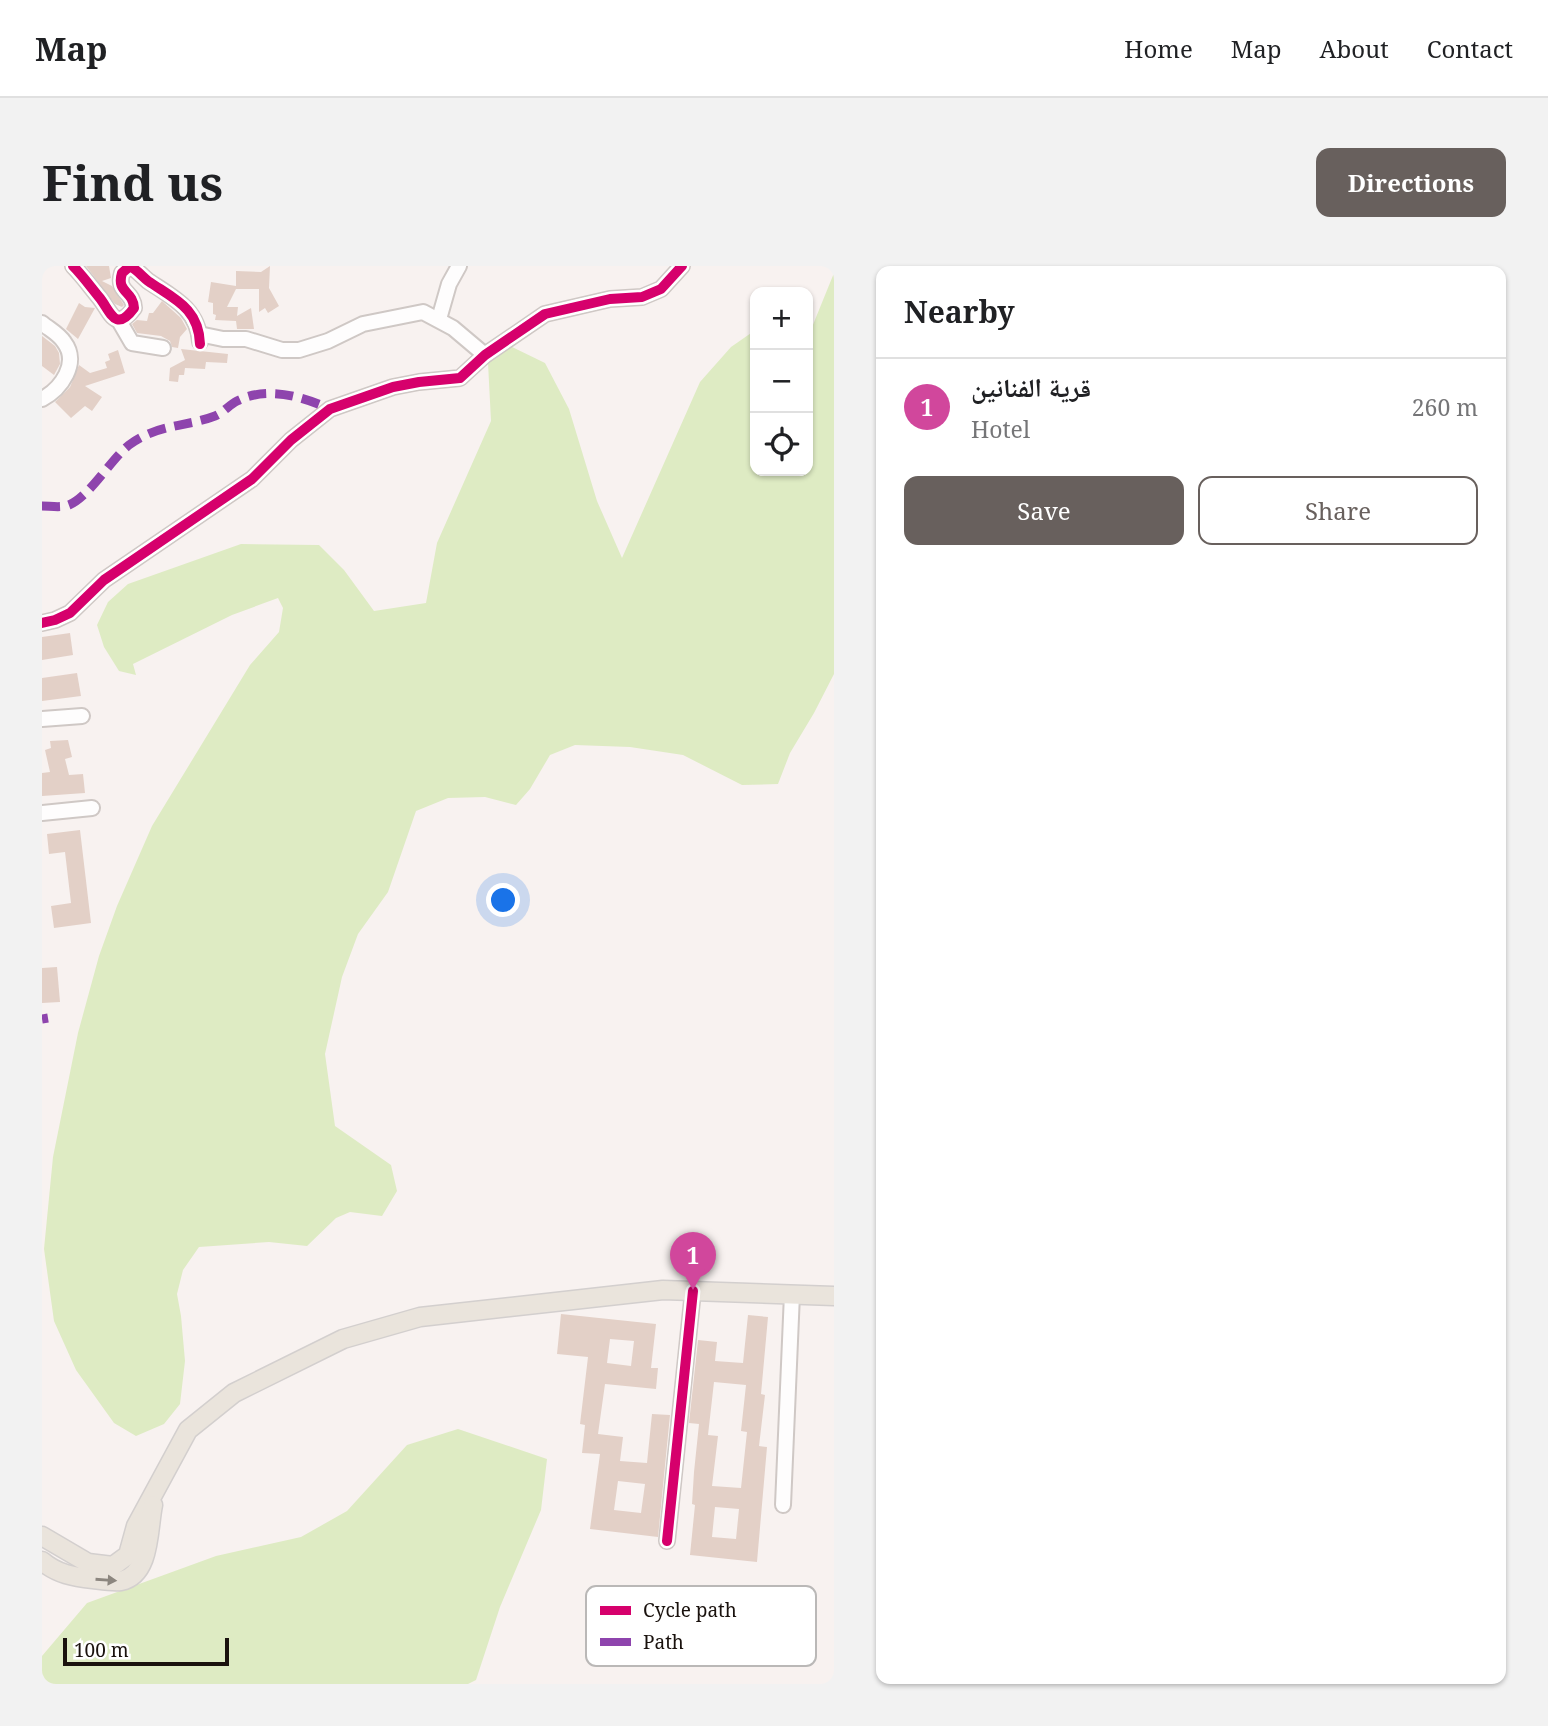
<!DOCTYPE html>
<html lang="en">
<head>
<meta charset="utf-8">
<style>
  body { margin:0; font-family:"Noto Serif","Noto Naskh Arabic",serif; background:#f2f2f2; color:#202124 }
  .controls { position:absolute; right:21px; top:21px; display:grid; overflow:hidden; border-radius:14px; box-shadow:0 2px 5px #0004 }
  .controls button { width:63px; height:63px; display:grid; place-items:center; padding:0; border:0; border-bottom:2px solid #e0e0e0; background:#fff; color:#202124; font:35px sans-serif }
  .scale { position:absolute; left:21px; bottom:18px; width:166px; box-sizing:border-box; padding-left:7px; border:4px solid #1a120e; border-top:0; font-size:19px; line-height:24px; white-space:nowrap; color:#1a120e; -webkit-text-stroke:5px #fff; paint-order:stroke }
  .you { position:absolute; left:462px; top:635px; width:24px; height:24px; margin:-18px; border:5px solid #fff; border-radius:50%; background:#1a73e8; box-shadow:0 0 0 10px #1a73e833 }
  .badge { display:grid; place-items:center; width:46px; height:46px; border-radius:50%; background:#68605d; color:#fff; font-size:23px; font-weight:700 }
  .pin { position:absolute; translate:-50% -58px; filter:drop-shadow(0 2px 4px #0008) }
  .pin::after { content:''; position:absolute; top:37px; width:24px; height:21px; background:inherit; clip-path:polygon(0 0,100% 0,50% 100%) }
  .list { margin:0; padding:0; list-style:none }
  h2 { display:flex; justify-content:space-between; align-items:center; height:91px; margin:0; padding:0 28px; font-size:30px }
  h2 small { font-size:23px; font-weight:400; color:#757577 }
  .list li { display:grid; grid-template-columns:46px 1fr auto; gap:21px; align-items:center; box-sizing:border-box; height:98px; padding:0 28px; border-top:2px solid #e0e0e0 }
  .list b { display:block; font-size:26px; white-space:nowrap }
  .list p { margin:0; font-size:23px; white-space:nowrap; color:#757577 }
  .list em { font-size:23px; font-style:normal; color:#757577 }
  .actions { display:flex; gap:14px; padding:21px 28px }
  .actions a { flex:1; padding:16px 0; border:2px solid #68605d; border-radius:14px; text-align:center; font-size:24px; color:#68605d }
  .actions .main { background:#68605d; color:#fff }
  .icon { flex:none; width:38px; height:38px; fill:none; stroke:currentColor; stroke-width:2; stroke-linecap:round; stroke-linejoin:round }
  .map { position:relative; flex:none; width:792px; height:1418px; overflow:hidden; border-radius:14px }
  header { display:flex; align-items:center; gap:42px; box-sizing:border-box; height:98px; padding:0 35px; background:#fff; border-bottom:2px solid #e0e0e0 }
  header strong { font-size:33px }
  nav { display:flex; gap:38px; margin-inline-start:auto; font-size:24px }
  .intro { display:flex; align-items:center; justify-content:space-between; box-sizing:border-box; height:168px; padding:0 42px }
  h1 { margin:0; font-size:49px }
  .button { padding:18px 32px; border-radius:14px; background:#68605d; color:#fff; font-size:24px; font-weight:700 }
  main { display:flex; gap:42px; padding:0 42px }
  aside { flex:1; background:#fff; border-radius:14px; box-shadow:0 2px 5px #0004 }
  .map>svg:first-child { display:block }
  .green { fill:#deebc3 }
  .building { fill:#e3d0c7; fill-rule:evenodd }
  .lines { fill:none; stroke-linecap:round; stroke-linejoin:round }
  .minor-casing { stroke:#cfc8c5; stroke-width:18 }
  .major-casing { stroke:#d3cfce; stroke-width:21 }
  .minor { stroke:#fefdfd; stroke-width:14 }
  .major { stroke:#eae4dc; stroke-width:18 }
  .quiet { stroke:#8e44ad; stroke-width:9; stroke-dasharray:18 9; stroke-linecap:butt }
  .cycleway-casing { stroke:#fff; stroke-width:15 }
  .cycleway { stroke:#d6006c; stroke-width:10 }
  .oneway { fill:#8c867f }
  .key { fill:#fff; stroke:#bab8b7; stroke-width:2 }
  .key-label { font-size:19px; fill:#1a120e }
</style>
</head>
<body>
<header>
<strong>Map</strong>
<nav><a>Home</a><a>Map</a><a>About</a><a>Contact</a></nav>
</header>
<div class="intro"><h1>Find us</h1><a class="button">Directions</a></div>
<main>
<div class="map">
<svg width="792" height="1418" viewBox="0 0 792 1418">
  <rect width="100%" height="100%" fill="#f8f2f0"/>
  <g class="green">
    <polygon points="792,7 792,408 772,447 748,487 736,518 700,519 641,489 588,481 533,479 508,489 488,523 474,539 443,531 406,532 374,545 346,626 316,668 300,711 283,788 293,860 349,899 355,925 340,950 308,946 294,952 265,980 227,976 157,981 141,1004 135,1028 139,1050 143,1095 138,1138 122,1158 94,1170 72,1157 34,1104 12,1055 2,983 11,891 36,767 57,690 75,640 110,560 208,399 237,366 241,342 236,332 190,349 91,398 94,409 77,405 62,381 55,359 66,336 86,318 199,278 277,279 302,304 332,345 384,337 395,277 449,155 446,97 458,75 503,97 527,143 555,235 580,292 658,116 689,81 712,65 713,205 766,205 766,71"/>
    <polygon points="416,1163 505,1193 499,1244 458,1341 434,1414 426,1418 0,1418 0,1390 45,1337 174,1290 259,1271 305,1245 365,1179"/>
  </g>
  <g class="building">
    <polygon points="44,0 67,0 69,12 60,15 70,20 82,39 80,41 73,38"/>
    <polygon points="228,0 227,22 237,40 226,47 223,42 217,46 217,23 194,23 185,41 196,41 195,50 209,42 212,63 195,63 194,55 173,54 174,49 171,48 171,37 166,36 169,16 194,20 194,5 219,6"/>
    <polygon points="120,35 139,52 145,63 138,71 136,82 130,81 128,75 119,70 95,67 90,58 95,54 105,55 107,47 111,47"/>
    <polygon points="37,37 43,41 53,42 36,73 24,63"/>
    <polygon points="0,70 13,80 17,87 18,98 12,109 0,100"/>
    <polygon points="139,83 186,88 185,97 164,96 163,103 143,102 142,109 137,109 136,116 127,115 128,102 143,94"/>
    <polygon points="76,84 83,107 43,120 60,131 50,145 43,140 29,152 13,136 28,121 37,99 48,107 65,102 63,96 68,94 66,88"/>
    <polygon points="28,367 31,389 0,394 0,371"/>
    <polygon points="35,407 39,430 0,435 0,412"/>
    <polygon points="26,474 30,491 23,493 27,509 41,508 43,527 0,530 0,507 8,506 3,484 9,482 8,475"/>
    <polygon points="38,564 49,657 12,662 9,640 29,637 23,586 7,588 5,568"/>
    <polygon points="15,701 18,736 0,737 0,702"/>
    <path d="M519 1048 614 1058 609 1102H616L614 1123 563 1118 556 1168 581 1171 578 1195 605 1197 610 1148 628 1149 616 1271 548 1263 558 1188 540 1187 543 1159 538 1158 546 1091 515 1088ZM568 1073 592 1075 589 1100 565 1097ZM576 1215 603 1218 599 1247 572 1244Z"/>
    <path d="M706 1049 726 1051 719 1128 723 1129 717 1180 725 1181 715 1296 648 1289 653 1239 650 1238 652 1206 657 1158 647 1157 656 1074 675 1076 673 1095 701 1097ZM672 1116 704 1119 699 1165 705 1166 699 1222 670 1220 676 1170 666 1169ZM673 1241 697 1243 694 1273 670 1271Z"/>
  </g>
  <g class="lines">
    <g class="minor-casing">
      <g id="minor">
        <path d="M31 0C40 9 48 20 57 31 68 44 73 68 92 42 91 24 74 27 80 7L88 0C95 4 100 10 106 15 130 31 156 43 158 76"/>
        <polyline points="76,53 90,77 121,82"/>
        <polyline points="397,53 407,18 417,0"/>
        <path d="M0 57C7 63 17 68 22 76 38 97 19 123 0 133"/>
        <polyline points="157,68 181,73 204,73 240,84 257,84 286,75 321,58 381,46 411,62 443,89"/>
        <polyline points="0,357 13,354 28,347 62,314 210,213 249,174 288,143 351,121 377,116 418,112 443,89 503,48 568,33 600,31 619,23 640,0"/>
        <polyline points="0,453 40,450"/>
        <polyline points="0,547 50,542"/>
        <polyline points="741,1239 750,1028"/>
        <polyline points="625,1275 651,1025"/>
      </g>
    </g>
    <g class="major-casing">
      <g id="major">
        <polyline points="0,1270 46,1297 71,1300 86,1289 94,1260 146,1164 192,1127 301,1073 378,1051 621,1024 792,1030"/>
        <path d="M0 1295C15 1308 32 1311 51 1313 59 1314 70 1316 79 1315 109 1309 106 1262 111 1239"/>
      </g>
    </g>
    <use href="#minor" class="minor"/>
    <use href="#major" class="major"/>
    <g class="quiet">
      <path d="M0 240C8 240 19 242 27 239 48 230 69 193 87 179 115 158 144 161 173 150 181 147 187 139 195 135 224 120 260 130 288 143"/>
      <polyline points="0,753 6,752"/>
    </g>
    <g class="cycleway-casing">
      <g id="cycleway">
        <path d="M31 0C40 9 48 20 57 31 68 44 73 68 92 42 91 24 74 27 80 7L88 0C95 4 100 10 106 15 132 33 157 42 158 78"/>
        <polyline points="0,357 13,354 28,347 62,314 210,213 249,174 288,143 351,121 377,116 418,112 443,89 503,48 568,33 600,31 619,23 640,0"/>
        <polyline points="625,1275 651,1025"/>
      </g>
    </g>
    <use href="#cycleway" class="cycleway"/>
  </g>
  <defs><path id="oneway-solid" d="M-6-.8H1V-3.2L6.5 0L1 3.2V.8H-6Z" transform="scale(1.75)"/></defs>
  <use class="oneway" href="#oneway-solid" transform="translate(64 1314) rotate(4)"/>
  <rect x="544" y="1320" width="230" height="80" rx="10" class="key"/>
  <rect x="558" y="1340" width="31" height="9" fill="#d6006c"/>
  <rect x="558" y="1372" width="31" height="8" fill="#8e44ad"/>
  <g class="key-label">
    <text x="601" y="1351">Cycle path</text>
    <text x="601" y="1383">Path</text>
  </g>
</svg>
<div class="controls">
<button>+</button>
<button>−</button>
<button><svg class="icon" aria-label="locate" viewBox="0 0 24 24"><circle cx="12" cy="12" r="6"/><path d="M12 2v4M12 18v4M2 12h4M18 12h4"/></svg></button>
</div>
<div class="scale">100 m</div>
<div class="you"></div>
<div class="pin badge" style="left:651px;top:1024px;background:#d1479c">1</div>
</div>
<aside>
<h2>Nearby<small></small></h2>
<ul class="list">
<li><span class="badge" style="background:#d1479c">1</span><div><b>قرية الفنانين</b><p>Hotel</p></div><em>260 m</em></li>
</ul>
<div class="actions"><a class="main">Save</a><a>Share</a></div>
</aside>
</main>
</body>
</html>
